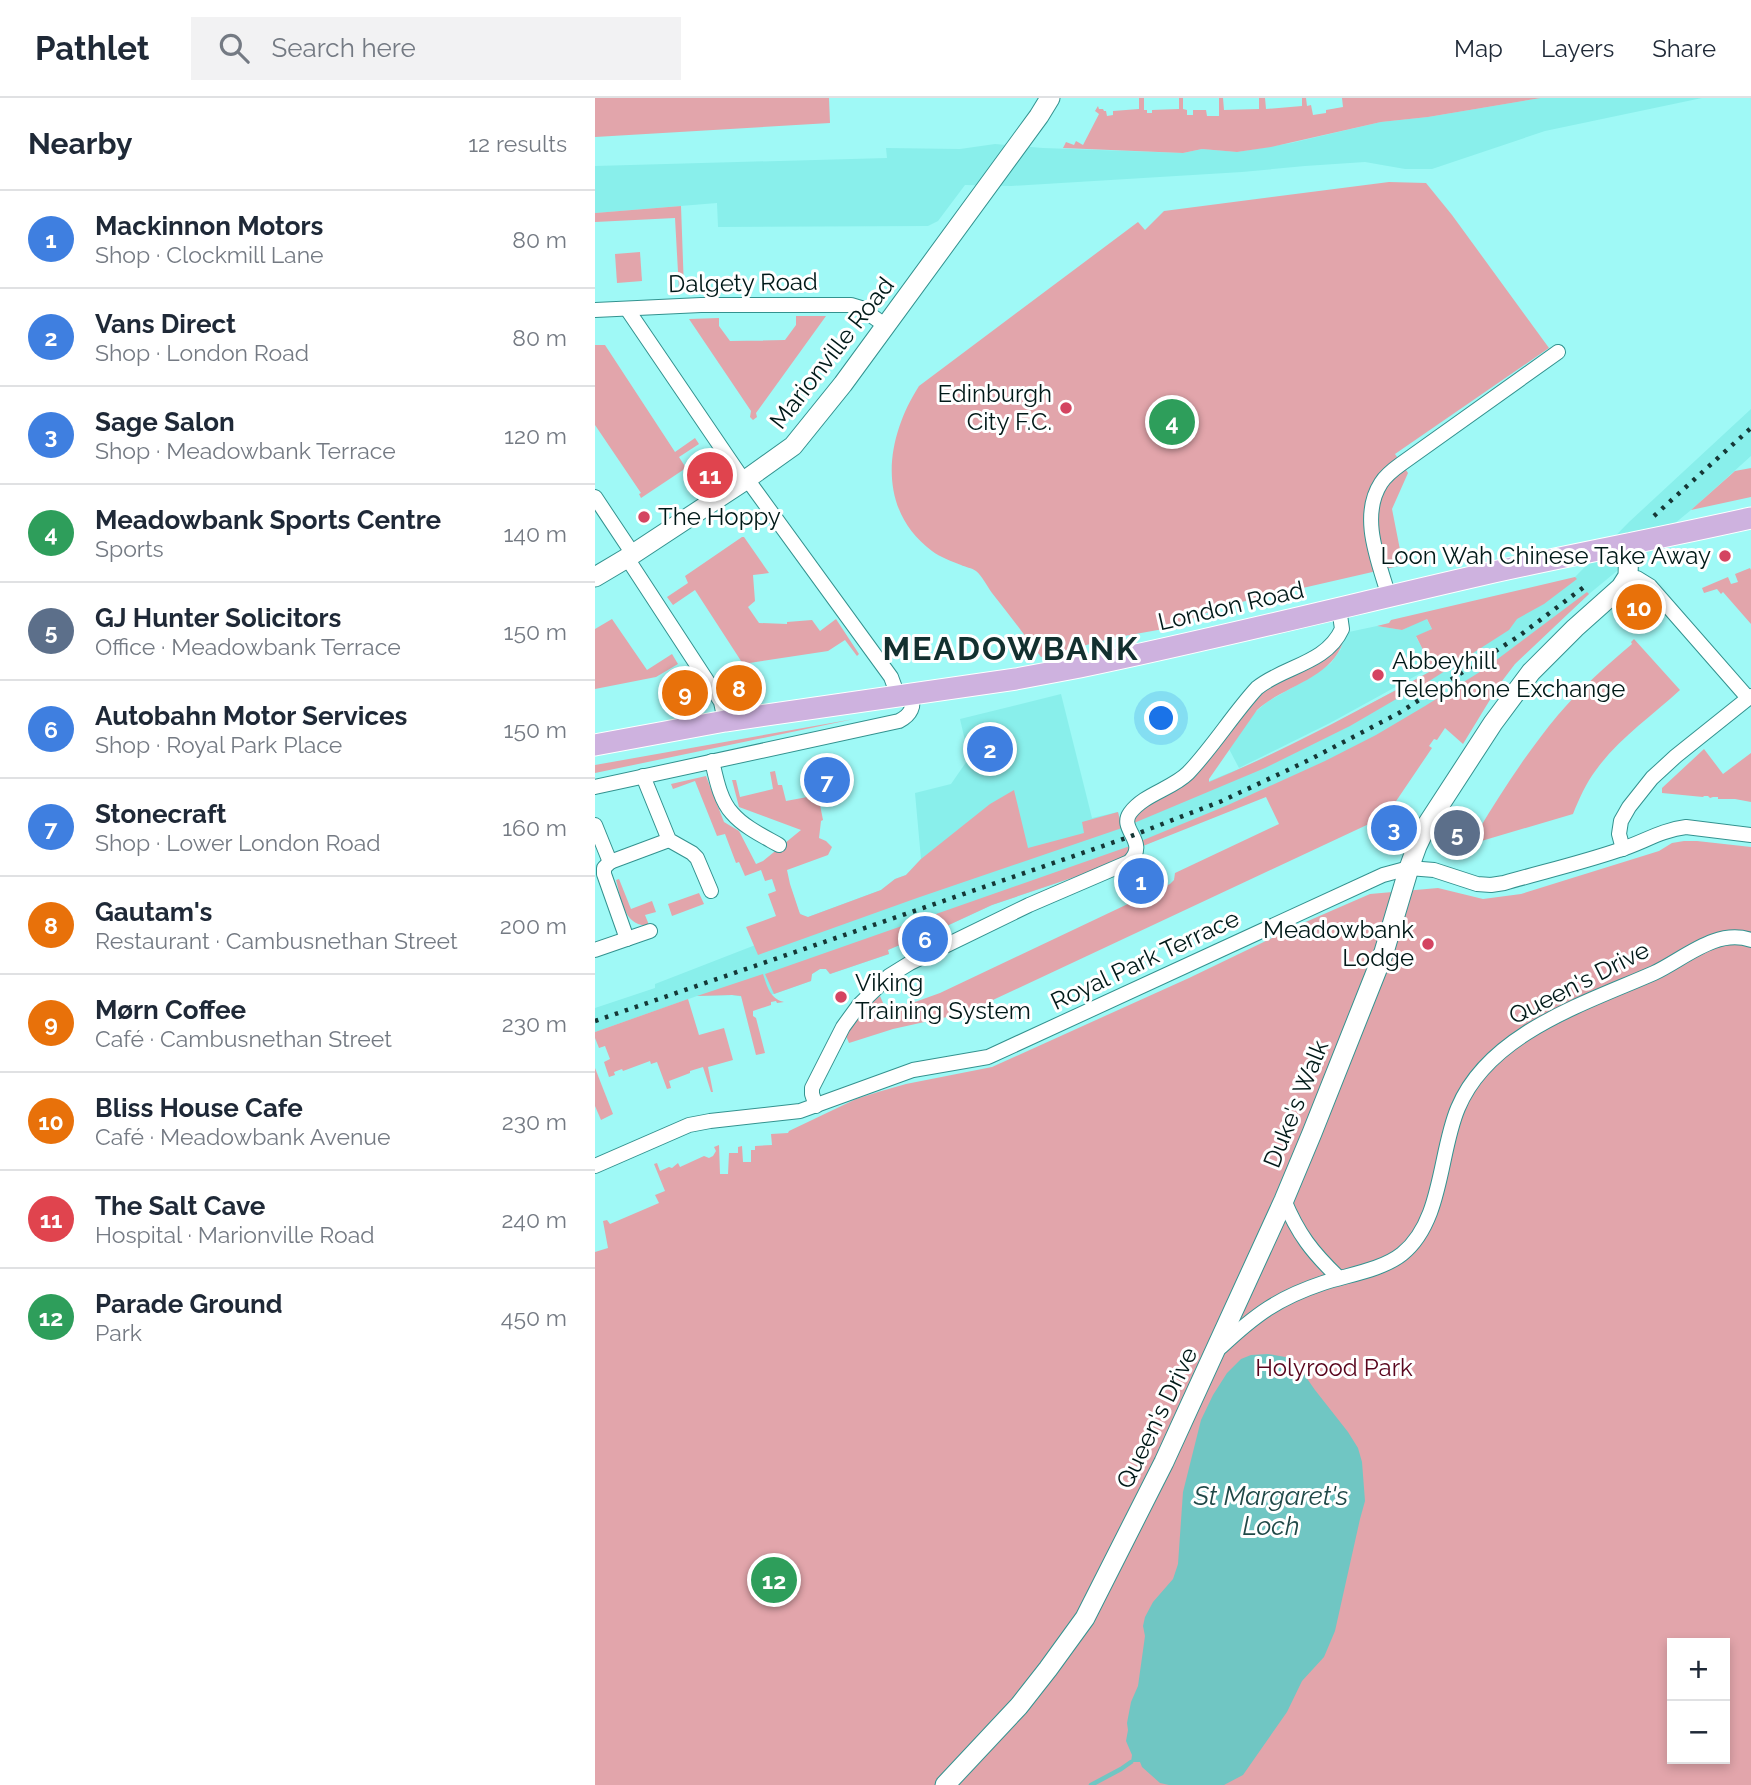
<!DOCTYPE html>
<html lang="en">
<head>
<meta charset="utf-8">
<style>
  body { margin:0; font-family:Raleway,sans-serif; background:#f2f2f3; color:#1f2937 }
  .controls { position:absolute; right:21px; bottom:21px; display:grid; overflow:hidden; border-radius:0px; box-shadow:0 4px 10px #0003 }
  .controls button { width:63px; height:63px; display:grid; place-items:center; padding:0; border:0; border-bottom:2px solid #e0e1e3; background:#fff; color:#1f2937; font:35px sans-serif }
  .you { position:absolute; left:567px; top:621px; width:24px; height:24px; margin:-18px; border:5px solid #fff; border-radius:50%; background:#1a73e8; box-shadow:0 0 0 10px #1a73e833 }
  .badge { display:grid; place-items:center; width:46px; height:46px; border-radius:50%; background:#b45309; color:#fff; font-size:23px; font-weight:700 }
  .pin { position:absolute; translate:-50% -50%; border:4px solid #fff; box-shadow:0 2px 7px #0006 }
  .list { margin:0; padding:0; list-style:none }
  h2 { display:flex; justify-content:space-between; align-items:center; height:91px; margin:0; padding:0 28px; font-size:30px }
  h2 small { font-size:23px; font-weight:400; color:#747a83 }
  .list li { display:grid; grid-template-columns:46px 1fr auto; gap:21px; align-items:center; box-sizing:border-box; height:98px; padding:0 28px; border-top:2px solid #e0e1e3 }
  .list b { display:block; font-size:26px; white-space:nowrap }
  .list p { margin:0; font-size:23px; white-space:nowrap; color:#747a83 }
  .list em { font-size:23px; font-style:normal; color:#747a83 }
  .icon { flex:none; width:38px; height:38px; fill:none; stroke:currentColor; stroke-width:2; stroke-linecap:round; stroke-linejoin:round }
  .map { position:relative; flex:none; width:1156px; height:1687px; overflow:hidden }
  header { display:flex; align-items:center; gap:42px; box-sizing:border-box; height:98px; padding:0 35px; background:#fff; border-bottom:2px solid #e0e1e3 }
  header strong { font-size:33px }
  nav { display:flex; gap:38px; margin-inline-start:auto; font-size:24px }
  .search { width:490px; height:63px; background:#f2f2f3; display:flex; align-items:center; gap:18px; box-sizing:border-box; padding:0 24px; border-radius:0px; color:#747a83; font-size:26px }
  main { display:flex }
  aside { flex:1; background:#fff }
  .map>svg:first-child { display:block }
  .built { fill:#89efeb }
  .green { fill:#e2a5ab; fill-rule:evenodd }
  .water { fill:#70c6c3 }
  .lines { fill:none; stroke-linecap:round; stroke-linejoin:round }
  .stream { stroke:#70c6c3; stroke-width:4.5 }
  .street-casing { stroke:#33928f; stroke-width:16 }
  .secondary-casing { stroke:#33928f; stroke-width:21 }
  .primary-casing { stroke:#fff; stroke-width:23 }
  .street { stroke:#fff; stroke-width:14 }
  .secondary { stroke:#fff; stroke-width:19 }
  .primary { stroke:#ceb2df; stroke-width:21 }
  .rail { stroke:#153736; stroke-width:4.5; stroke-dasharray:3.5 7; stroke-linecap:butt }
  .poi-dot { fill:#d44461; stroke:#fff; stroke-width:2.5 }
  .labels { text-anchor:middle; stroke-width:6; stroke-linejoin:round; paint-order:stroke }
  .street-label { font-size:24px; fill:#001918; stroke:#fff }
  .poi-label { font-size:24px; fill:#001918; stroke:#fff; text-anchor:end }
  .park-label { font-size:24px; fill:#59051d; stroke:#fff }
  .water-label { font-size:26px; font-style:italic; fill:#1f4847; stroke:#fff }
  .district-label { font-size:32px; font-weight:bold; letter-spacing:2px; fill:#13302f; stroke:#fff }
</style>
</head>
<body>
<header>
<strong>Pathlet</strong>
<div class="search"><svg class="icon" aria-label="search" viewBox="0 0 24 24"><circle cx="10" cy="10" r="6"/><path d="M15 15l6 6"/></svg>Search here</div>
<nav><a>Map</a><a>Layers</a><a>Share</a></nav>
</header>
<main>
<aside>
<h2>Nearby<small>12 results</small></h2>
<ul class="list">
<li><span class="badge" style="background:#3f7fe0">1</span><div><b>Mackinnon Motors</b><p>Shop · Clockmill Lane</p></div><em>80 m</em></li>
<li><span class="badge" style="background:#3f7fe0">2</span><div><b>Vans Direct</b><p>Shop · London Road</p></div><em>80 m</em></li>
<li><span class="badge" style="background:#3f7fe0">3</span><div><b>Sage Salon</b><p>Shop · Meadowbank Terrace</p></div><em>120 m</em></li>
<li><span class="badge" style="background:#2e9e5b">4</span><div><b>Meadowbank Sports Centre</b><p>Sports</p></div><em>140 m</em></li>
<li><span class="badge" style="background:#5c6f8a">5</span><div><b>GJ Hunter Solicitors</b><p>Office · Meadowbank Terrace</p></div><em>150 m</em></li>
<li><span class="badge" style="background:#3f7fe0">6</span><div><b>Autobahn Motor Services</b><p>Shop · Royal Park Place</p></div><em>150 m</em></li>
<li><span class="badge" style="background:#3f7fe0">7</span><div><b>Stonecraft</b><p>Shop · Lower London Road</p></div><em>160 m</em></li>
<li><span class="badge" style="background:#e8710a">8</span><div><b>Gautam's</b><p>Restaurant · Cambusnethan Street</p></div><em>200 m</em></li>
<li><span class="badge" style="background:#e8710a">9</span><div><b>Mørn Coffee</b><p>Café · Cambusnethan Street</p></div><em>230 m</em></li>
<li><span class="badge" style="background:#e8710a">10</span><div><b>Bliss House Cafe</b><p>Café · Meadowbank Avenue</p></div><em>230 m</em></li>
<li><span class="badge" style="background:#e0444e">11</span><div><b>The Salt Cave</b><p>Hospital · Marionville Road</p></div><em>240 m</em></li>
<li><span class="badge" style="background:#2e9e5b">12</span><div><b>Parade Ground</b><p>Park</p></div><em>450 m</em></li>
</ul>
</aside>
<div class="map">
<svg width="1156" height="1687" viewBox="0 0 1156 1687">
  <rect width="100%" height="100%" fill="#9ff9f6"/>
  <g class="built">
    <polygon points="946,0 1107,0 950,33 837,71 810,71 770,64 710,68 647,74 416,88 370,87 343,123 333,128 123,129 122,105 0,115 0,68 292,60 291,50 365,51 400,46 448,50 588,55 607,51 642,54 696,45 786,24 833,19"/>
    <polygon points="1156,311 1156,358 1096,412 994,496 957,530 838,620 548,748 521,765 397,807 343,832 342,831 293,852 294,856 235,876 231,871 225,871 217,876 216,883 173,898 157,900 137,897 102,898 0,934 0,910 60,890 60,886 163,846 204,814 209,819 213,819 286,792 300,781 311,777 326,761 320,695 356,686 374,660 365,621 466,596 497,720 523,714 527,729 542,713 651,668 714,639 838,572 908,528 980,479 1034,424"/>
    <polygon points="831,520 837,531 821,539 837,569 735,625 644,670 634,651 658,616 672,604 716,579 736,565 746,551 749,535 782,528 807,532"/>
  </g>
  <g class="green">
    <polygon points="0,0 234,0 235,25 0,39"/>
    <polygon points="544,0 549,0 549,12 552,12 552,15 557,15 557,12 584,11 584,0 588,0 588,11 592,12 592,17 598,17 598,12 611,12 612,18 624,18 624,0 628,0 629,12 664,11 664,0 670,0 671,11 707,8 707,0 711,0 712,8 716,7 718,17 731,15 731,12 748,9 747,0 946,0 833,19 786,24 676,49 642,54 607,51 588,55 468,50 471,44 479,47 481,43 488,47 504,16 500,13 503,8 504,11 508,11 509,13 511,13 512,18 518,17 518,13 544,11"/>
    <path d="M794 84 831 85 857 117 954 250 800 356 813 375 797 411 808 467 629 508 574 530 518 540 446 559C430 538 414 516 397 495 392 488 387 478 381 473 377 470 370 469 366 467 356 463 345 459 337 453 281 411 290 341 324 288L543 124 550 132 569 113Z"/>
    <polygon points="86,108 89,191 84,192 80,120 0,124 0,115"/>
    <polygon points="45,154 47,183 22,185 20,156"/>
    <polygon points="201,218 231,218 161,315 162,319 158,322 155,319 156,313 94,221 124,220 124,228 135,243 190,242 201,227"/>
    <polygon points="0,247 10,247 80,354 100,340 104,346 84,359 91,370 46,400 44,396 46,395 0,327"/>
    <polygon points="1156,370 1156,399 1096,412 1140,373"/>
    <polygon points="147,439 149,439 174,475 158,477 160,503 153,509 164,525 192,526 192,524 217,522 225,533 241,521 264,556 262,558 250,542 233,553 148,566 100,492 78,507 72,499 93,485 90,478"/>
    <polygon points="1155,470 1156,472 1156,526 1128,494 1126,496 1122,491 1109,495 1107,490 1133,479 1136,486 1143,484 1140,476"/>
    <path d="M980 479 982 481 949 506 922 521 914 532 814 596H810L755 628 670 670 539 725 541 715 583 688 660 596 738 549 748 544C736 581 688 588 662 612L614 681V684C691 652 764 612 838 572L821 538 837 531 832 521 807 532 782 528 794 525 796 522Z"/>
    <path d="M992 494 994 496 920 566 904 587 868 646 850 630 842 642 839 641 834 648 837 650 791 718 370 915 298 931 254 945 251 938C260 923 271 908 285 898L292 914 345 895 575 786 579 782 580 775 684 726 671 699 548 748 546 743 633 707 730 663 781 637 830 608 888 572Z"/>
    <polygon points="17,521 52,572 77,556 83,566 61,579 0,591 0,531"/>
    <path d="M1039 541 1085 592C1057 618 1023 641 1001 672 991 685 984 701 978 716L883 744V733C907 693 933 653 963 617 985 591 1011 568 1037 546L1036 544Z"/>
    <polygon points="259,621 0,675 0,667"/>
    <polygon points="1109,651 1128,676 1156,655 1156,704 1140,701 1123,701 1123,699 1118,699 1115,700 1113,698 1109,698 1108,699 1067,695 1067,690"/>
    <polygon points="180,673 183,687 187,687 191,703 223,697 228,722 226,723 224,740 231,743 237,749 233,757 192,772 195,786 205,816 213,819 286,792 300,781 311,777 326,761 395,706 419,692 433,750 489,735 487,724 523,714 527,730 322,800 163,857 151,829 181,818 173,796 181,793 177,781 170,783 166,772 150,778 144,764 141,765 130,736 122,738 100,683 78,691 76,686 111,678 129,724 144,733 161,766 168,763 206,732 144,709 137,682 141,682 145,699 178,691 175,674"/>
    <path d="M1089 743H1102L1156 749V1687H0V1154L13 1150 8 1123 12 1122 15 1126 64 1105 60 1097 70 1093 59 1066 62 1065 65 1073 74 1069 77 1070 83 1065 85 1069 109 1058 114 1060 118 1058 121 1053 119 1049 124 1047 125 1076H133L134 1055H143V1049L147 1048 148 1064H156V1052H160V1048L177 1047 176 1036 193 1035 194 1033 261 1001 283 994 311 986 397 969 594 880 706 826 775 796 843 790 888 801 926 796 1064 753 1077 745ZM1077 1545H1130V1661H1077Z"/>
    <polygon points="535,748 536,755 521,765 397,807 343,832 342,831 293,852 294,856 235,876 231,871 225,871 217,876 216,883 179,896 170,876"/>
    <path d="M24 781 36 811 57 803 61 814 50 817 54 827C29 830 26 800 21 782Z"/>
    <polygon points="104,795 109,806 77,818 73,806"/>
    <path d="M168 876C172 888 175 901 189 904L182 905 181 903 176 904V907L158 913V918L161 920 170 955 161 957 146 898 137 897 102 898Z"/>
    <polygon points="93,901 104,937 129,930 138,962 113,969 118,994 116,994 108,969 95,973 95,975 74,983 76,990 72,991 62,964 56,966 55,963 28,973 27,971 19,974 20,977 14,979 9,964 15,961 10,948 4,950 0,940 0,934"/>
    <polygon points="0,970 18,1016 6,1022 0,1008"/>
  </g>
  <polygon class="water" points="673,1256 696,1260 704,1269 720,1292 753,1334 763,1350 767,1364 770,1403 765,1421 740,1533 729,1559 707,1583 692,1614 648,1677 629,1687 574,1687 565,1685 547,1669 545,1664 536,1664 537,1657 531,1643 533,1632 532,1625 536,1604 543,1588 550,1538 548,1528 550,1519 558,1504 578,1481 583,1466 588,1394 606,1322 618,1297 632,1275 646,1261 656,1257"/>
  <g class="lines">
    <polyline class="stream" points="496,1687 526,1671 536,1664"/>
    <g class="street-casing">
      <g id="street">
        <polyline points="32,211 149,383"/>
        <polyline points="0,212 106,207 256,207 266,210 291,228"/>
        <polyline points="152,381 296,579 303,598"/>
        <polyline points="0,399 38,456"/>
        <polyline points="32,460 126,604 130,623"/>
        <polyline points="1033,478 1042,480 1055,488 1153,600"/>
        <path d="M794 499C784 464 764 419 786 385 791 377 799 371 806 366L963 254"/>
        <path d="M117 663C121 680 125 702 137 715 149 729 168 738 184 747"/>
        <polyline points="48,678 74,742 97,755 102,760 116,793"/>
        <path d="M0 689 304 623C316 617 320 608 316 596"/>
        <polyline points="0,727 15,764"/>
        <polyline points="1028,751 1024,736 1026,723 1034,709 1057,680 1081,658 1156,598"/>
        <polyline points="15,764 9,770 9,776 32,841"/>
        <polyline points="15,764 74,742"/>
        <polyline points="0,852 55,833"/>
        <path d="M221 1008 217 996V990L248 929 264 907 294 878 315 865 434 807 534 764C555 744 523 732 535 715 549 696 577 691 593 675 618 649 638 616 662 590 689 568 731 566 747 531L744 510"/>
        <path d="M0 1068 94 1027 115 1023 205 1013 318 972 393 959 788 777 814 770 839 772 882 786 896 787 909 785C947 774 986 765 1024 752 1047 745 1066 732 1091 729L1156 737"/>
        <path d="M689 1102C703 1136 717 1154 744 1180"/>
        <path d="M626 1249C660 1217 683 1200 728 1185 752 1177 787 1172 807 1156 848 1123 844 1054 863 1010 894 935 991 905 1059 875 1089 861 1121 830 1156 842"/>
      </g>
    </g>
    <g class="secondary-casing">
      <g id="secondary">
        <polyline points="0,479 32,460 149,383 198,348 248,286 444,18 455,0"/>
        <polyline points="350,1687 424,1608 453,1571 490,1520 569,1364 689,1102 717,1035 789,854 814,770 822,748 833,725 898,625 936,574 980,530 1026,489 1033,478 1034,445"/>
      </g>
    </g>
    <g class="primary-casing">
      <path id="primary" d="M0 647 130 623 421 581 485 569C620 541 755 507 890 476 979 456 1067 440 1156 420"/>
    </g>
    <use href="#street" class="street"/>
    <use href="#secondary" class="secondary"/>
    <use href="#primary" class="primary"/>
    <g class="rail">
      <polyline points="1059,418 1156,330"/>
      <polyline points="0,923 531,740 627,703 716,661 804,615 924,538 989,489"/>
    </g>
  </g>
  <g class="poi-dot">
    <circle cx="471" cy="310" r="7"/>
    <circle cx="49" cy="419" r="7"/>
    <circle cx="1130" cy="458" r="7"/>
    <circle cx="783" cy="577" r="7"/>
    <circle cx="833" cy="846" r="7"/>
    <circle cx="246" cy="899" r="7"/>
  </g>
  <g class="labels">
    <g class="street-label">
      <text transform="translate(148 185) rotate(-1)" y="8">Dalgety Road</text>
      <text transform="translate(237 255) rotate(-52)" y="8">Marionville Road</text>
      <text transform="translate(636 508) rotate(-13)" y="8">London Road</text>
      <text transform="translate(550 862) rotate(-25)" y="8">Royal Park Terrace</text>
      <text transform="translate(984 885) rotate(-27)" y="8">Queen's Drive</text>
      <text transform="translate(701 1006) rotate(-68)" y="8">Duke's Walk</text>
      <text transform="translate(562 1320) rotate(-64)" y="8">Queen's Drive</text>
    </g>
    <g class="poi-label">
      <text x="457" y="304">Edinburgh<tspan x="457" dy="28">City F.C.</tspan></text>
      <text x="63" y="427" text-anchor="start">The Hoppy</text>
      <text x="1116" y="466">Loon Wah Chinese Take Away</text>
      <text x="797" y="571" text-anchor="start">Abbeyhill<tspan x="797" dy="28">Telephone Exchange</tspan></text>
      <text x="819" y="840">Meadowbank<tspan x="819" dy="28">Lodge</tspan></text>
      <text x="260" y="893" text-anchor="start">Viking<tspan x="260" dy="28">Training System</tspan></text>
    </g>
    <g class="park-label">
      <text x="739" y="1278">Holyrood Park</text>
    </g>
    <g class="water-label">
      <text x="676" y="1407">St Margaret's<tspan x="676" dy="30">Loch</tspan></text>
    </g>
    <g class="district-label">
      <text x="416" y="562">MEADOWBANK</text>
    </g>
  </g>
</svg>
<div class="controls">
<button>+</button>
<button>−</button>
</div>
<div class="you"></div>
<div class="pin badge" style="left:546px;top:783px;background:#3f7fe0">1</div>
<div class="pin badge" style="left:395px;top:651px;background:#3f7fe0">2</div>
<div class="pin badge" style="left:799px;top:730px;background:#3f7fe0">3</div>
<div class="pin badge" style="left:577px;top:324px;background:#2e9e5b">4</div>
<div class="pin badge" style="left:862px;top:735px;background:#5c6f8a">5</div>
<div class="pin badge" style="left:330px;top:841px;background:#3f7fe0">6</div>
<div class="pin badge" style="left:232px;top:682px;background:#3f7fe0">7</div>
<div class="pin badge" style="left:144px;top:590px;background:#e8710a">8</div>
<div class="pin badge" style="left:90px;top:595px;background:#e8710a">9</div>
<div class="pin badge" style="left:1044px;top:509px;background:#e8710a">10</div>
<div class="pin badge" style="left:115px;top:377px;background:#e0444e">11</div>
<div class="pin badge" style="left:179px;top:1482px;background:#2e9e5b">12</div>
</div>
</main>
</body>
</html>
